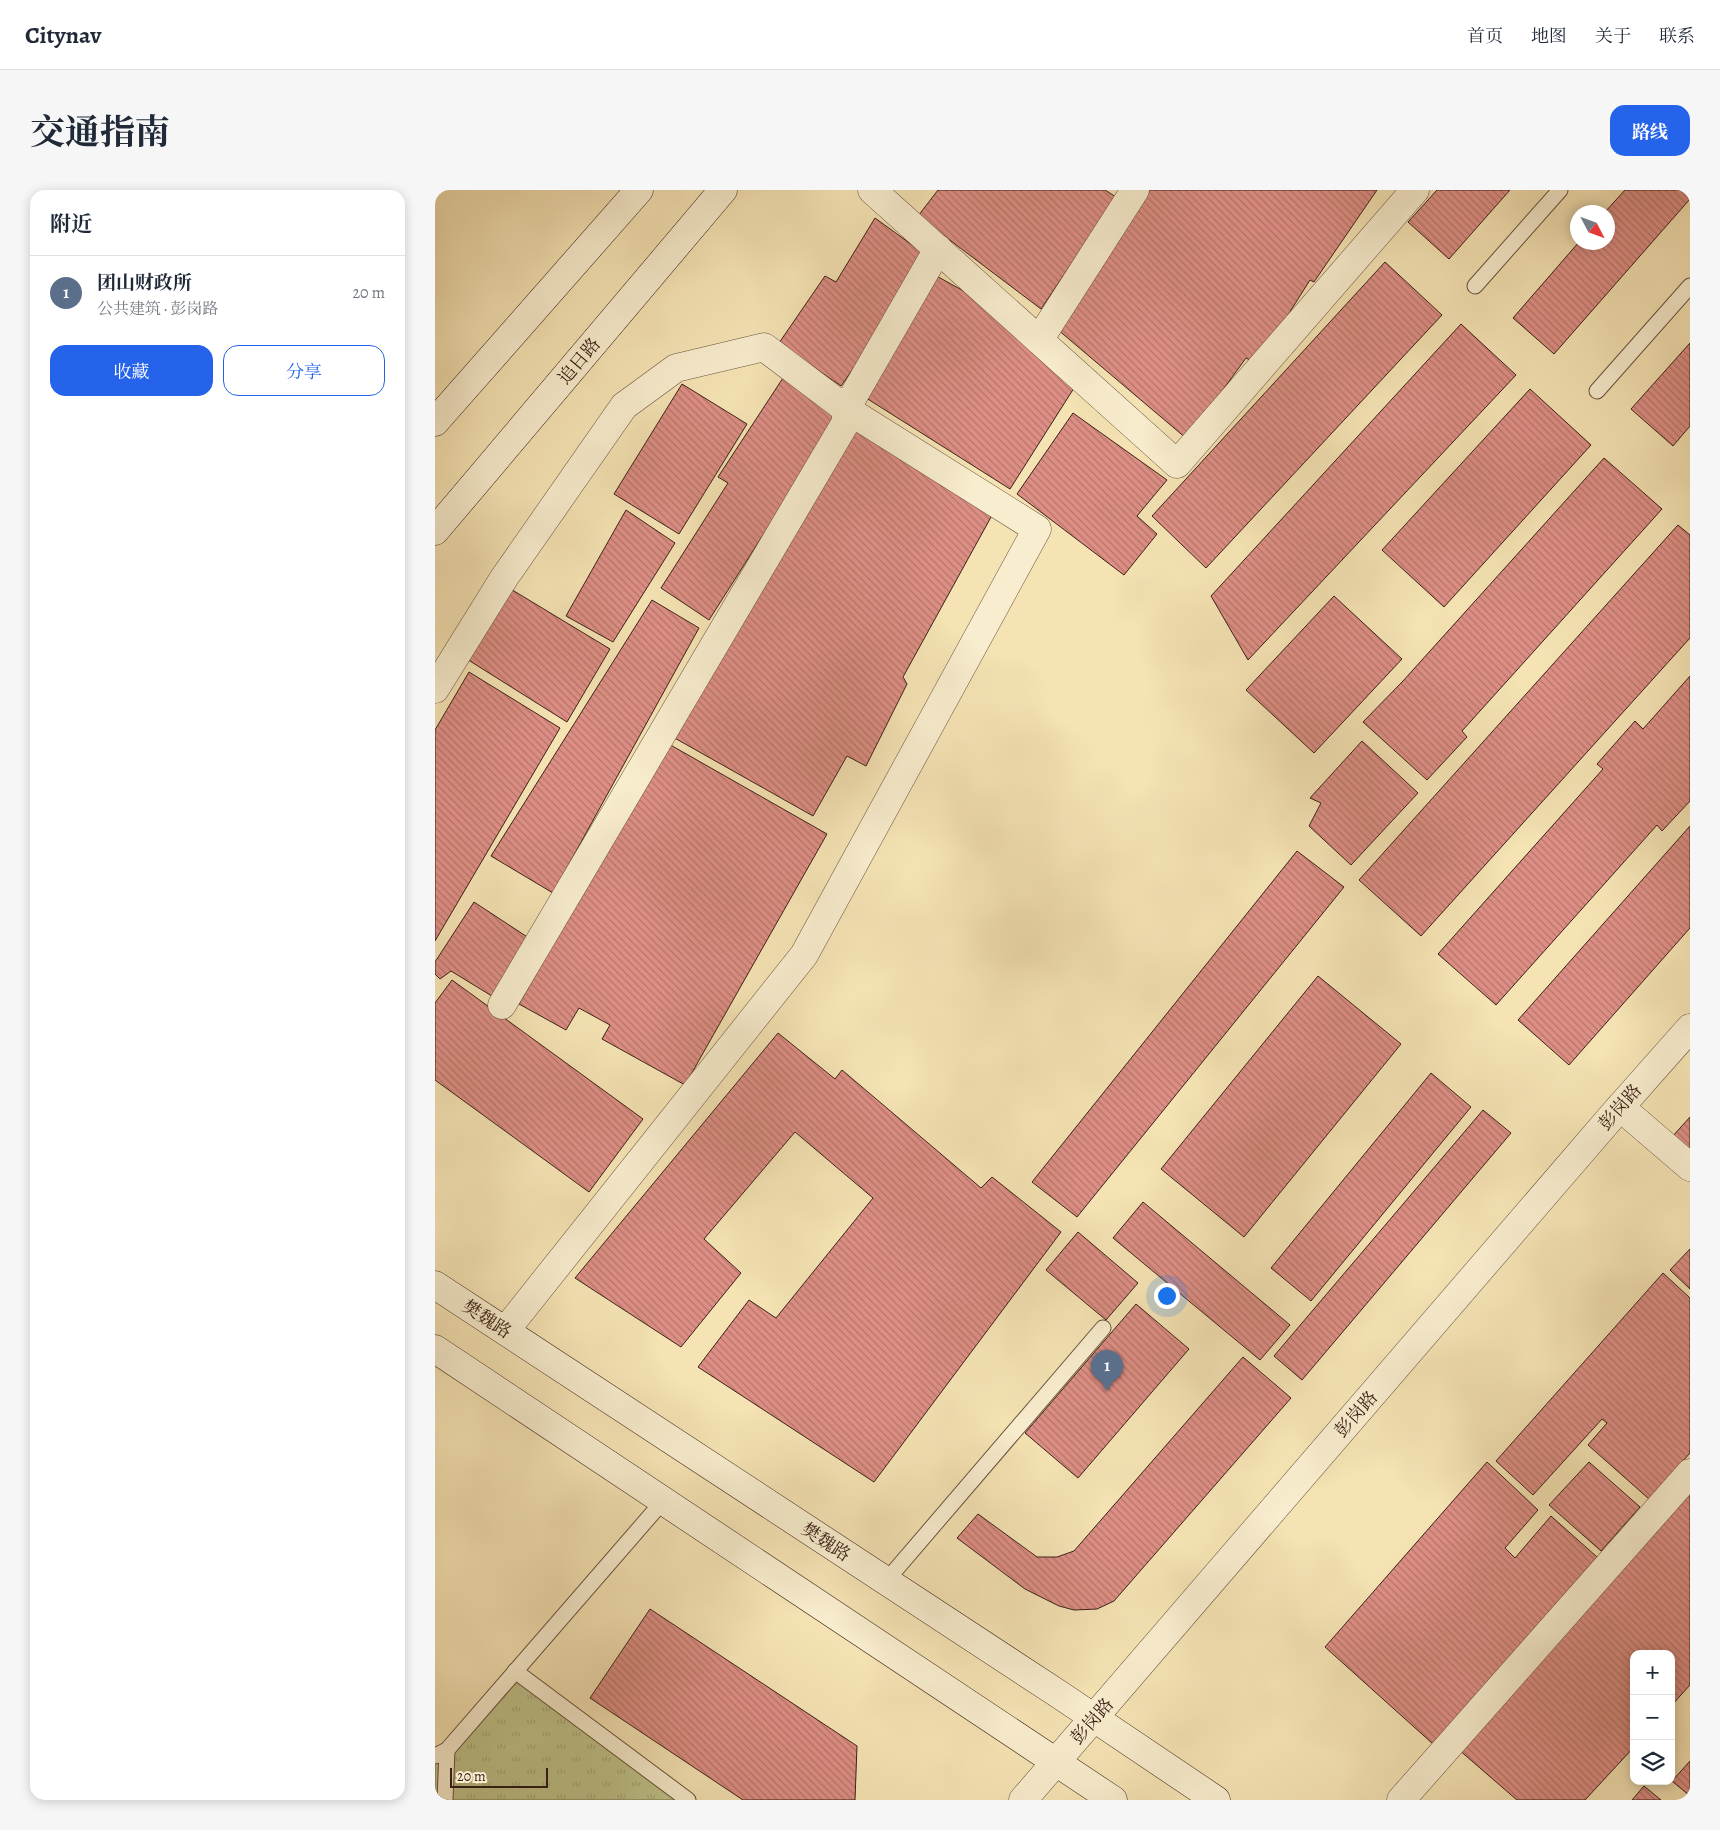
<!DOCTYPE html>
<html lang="zh">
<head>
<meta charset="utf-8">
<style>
  body { margin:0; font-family:Alegreya,"Noto Serif SC",serif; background:#f6f6f7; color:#1f2937 }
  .controls { position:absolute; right:15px; bottom:15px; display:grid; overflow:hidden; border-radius:10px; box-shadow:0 2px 12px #0003 }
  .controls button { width:45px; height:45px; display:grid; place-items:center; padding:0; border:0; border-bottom:1px solid #e0e1e3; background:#fff; color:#1f2937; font:25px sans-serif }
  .compass { position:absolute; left:1135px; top:15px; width:45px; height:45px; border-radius:50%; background:#fff; box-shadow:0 2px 12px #0003; rotate:131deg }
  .scale { position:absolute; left:15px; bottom:12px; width:98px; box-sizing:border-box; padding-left:5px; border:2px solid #3b2016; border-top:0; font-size:14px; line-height:18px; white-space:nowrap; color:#3b2016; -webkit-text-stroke:4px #f8edce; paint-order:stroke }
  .you { position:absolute; left:731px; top:1105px; width:18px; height:18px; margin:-12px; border:4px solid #fff; border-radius:50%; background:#1a73e8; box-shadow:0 0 0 8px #1a73e833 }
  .badge { display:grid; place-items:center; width:32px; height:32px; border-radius:50%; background:#2563eb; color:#fff; font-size:16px; font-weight:700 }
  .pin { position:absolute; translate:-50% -41px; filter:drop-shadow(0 1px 2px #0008) }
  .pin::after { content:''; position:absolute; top:26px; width:18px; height:15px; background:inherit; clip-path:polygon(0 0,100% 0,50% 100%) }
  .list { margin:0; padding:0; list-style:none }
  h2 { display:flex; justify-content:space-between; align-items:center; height:65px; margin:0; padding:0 20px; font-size:21px }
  h2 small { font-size:16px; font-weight:400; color:#747a83 }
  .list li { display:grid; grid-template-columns:32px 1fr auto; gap:15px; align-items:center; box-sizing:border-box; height:75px; padding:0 20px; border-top:1px solid #e0e1e3 }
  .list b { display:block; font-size:19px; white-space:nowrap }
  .list p { margin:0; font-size:16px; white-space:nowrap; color:#747a83 }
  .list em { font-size:16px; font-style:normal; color:#747a83 }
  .actions { display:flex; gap:10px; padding:15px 20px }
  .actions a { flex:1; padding:11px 0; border:1px solid #2563eb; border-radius:15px; text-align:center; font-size:18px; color:#2563eb }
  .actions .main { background:#2563eb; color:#fff }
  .icon { flex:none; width:28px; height:28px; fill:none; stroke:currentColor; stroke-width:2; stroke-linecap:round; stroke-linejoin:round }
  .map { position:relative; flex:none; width:1255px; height:1610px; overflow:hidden; border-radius:15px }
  header { display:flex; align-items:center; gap:30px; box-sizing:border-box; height:70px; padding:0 25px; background:#fff; border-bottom:1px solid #e0e1e3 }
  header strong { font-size:24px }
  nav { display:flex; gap:28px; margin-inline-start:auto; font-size:18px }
  .intro { display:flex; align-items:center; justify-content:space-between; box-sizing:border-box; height:120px; padding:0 30px }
  h1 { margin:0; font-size:35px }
  .button { padding:12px 22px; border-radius:15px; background:#2563eb; color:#fff; font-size:18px; font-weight:700 }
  main { display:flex; gap:30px; padding:0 30px }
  aside { flex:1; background:#fff; border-radius:15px; box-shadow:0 2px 12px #0003 }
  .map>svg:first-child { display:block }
  .grass { fill:url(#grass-tufts); stroke:#7d7250 }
  .building { fill:url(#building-back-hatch); stroke:#3b2016 }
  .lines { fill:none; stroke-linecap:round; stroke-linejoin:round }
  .lane-casing { stroke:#6a513e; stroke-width:17 }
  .street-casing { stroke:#6a513e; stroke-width:29 }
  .secondary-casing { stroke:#3b2016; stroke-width:29 }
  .lane { stroke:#f8edce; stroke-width:15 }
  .street { stroke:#f8edce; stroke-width:28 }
  .secondary { stroke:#f8edce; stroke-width:28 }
  .labels { text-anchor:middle; stroke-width:4; stroke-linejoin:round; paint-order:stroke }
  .street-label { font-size:18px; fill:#3b2016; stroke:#f8edce }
</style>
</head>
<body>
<header>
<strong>Citynav</strong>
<nav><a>首页</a><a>地图</a><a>关于</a><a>联系</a></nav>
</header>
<div class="intro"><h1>交通指南</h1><a class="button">路线</a></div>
<main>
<aside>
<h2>附近<small></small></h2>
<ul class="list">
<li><span class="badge" style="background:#5c6f8a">1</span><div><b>团山财政所</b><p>公共建筑 · 彭岗路</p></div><em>20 m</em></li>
</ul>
<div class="actions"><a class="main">收藏</a><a>分享</a></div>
</aside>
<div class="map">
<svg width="1255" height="1610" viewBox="0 0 1255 1610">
  <defs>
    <pattern id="grass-tufts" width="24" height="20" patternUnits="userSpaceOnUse" patternTransform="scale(1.25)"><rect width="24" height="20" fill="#bfc38b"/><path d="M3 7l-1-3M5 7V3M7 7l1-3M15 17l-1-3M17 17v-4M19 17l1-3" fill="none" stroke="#a5a777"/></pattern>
    <pattern id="building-back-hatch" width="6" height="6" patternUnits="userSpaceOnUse" patternTransform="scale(1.25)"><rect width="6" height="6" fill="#de8f85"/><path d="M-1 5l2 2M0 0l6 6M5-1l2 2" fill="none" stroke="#b5746c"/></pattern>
  </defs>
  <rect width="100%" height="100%" fill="#f5e3b4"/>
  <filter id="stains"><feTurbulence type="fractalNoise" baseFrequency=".004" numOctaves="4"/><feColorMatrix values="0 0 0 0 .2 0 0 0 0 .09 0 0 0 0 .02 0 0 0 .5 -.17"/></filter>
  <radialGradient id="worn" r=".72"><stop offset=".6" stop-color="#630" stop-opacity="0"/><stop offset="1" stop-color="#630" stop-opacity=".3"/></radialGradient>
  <polygon class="grass" points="80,1481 253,1610 0,1610 0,1566"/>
  <g class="building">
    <polygon points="503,0 670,0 681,7 606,119 483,26"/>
    <polygon points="711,0 942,0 879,92 875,90 822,174 811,168 752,249 622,139"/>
    <polygon points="1002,0 1075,0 1014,69 973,32"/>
    <polygon points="1190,0 1255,0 1255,9 1119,164 1078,128 1144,52 1172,52 1172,22 1170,22"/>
    <polygon points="440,28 495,68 406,196 344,153 390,86 401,92"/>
    <polygon points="950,72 1007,125 771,378 717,326"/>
    <polygon points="498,84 568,123 639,198 575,299 428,206"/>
    <polygon points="1026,134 1081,185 813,470 776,406"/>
    <polygon points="1255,153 1255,236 1238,256 1196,219"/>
    <polygon points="348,188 403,227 274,430 226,398 293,293 283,287"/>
    <polygon points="247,194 312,234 244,344 179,304"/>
    <polygon points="1095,199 1156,255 1009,417 947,360"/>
    <polygon points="638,223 732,290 702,326 722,344 689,385 582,304"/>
    <polygon points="422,228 561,318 468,487 472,494 431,576 412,566 378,626 229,542"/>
    <polygon points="1169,268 1227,319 1027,541 1032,547 992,590 928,532 968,491"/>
    <polygon points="191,320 240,353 178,452 131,426"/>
    <polygon points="1243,335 1255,345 1255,448 986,746 924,690"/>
    <polygon points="69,395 175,459 132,532 27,466"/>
    <polygon points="899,406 967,469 879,563 811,500"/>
    <polygon points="217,410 264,438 118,703 56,666"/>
    <polygon points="34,482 125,538 0,751 0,540"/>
    <polygon points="1255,486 1255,611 1227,641 1222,635 1061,815 1003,764 1168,579 1162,574 1200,531 1208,539"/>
    <polygon points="927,551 983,603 916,675 874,636 886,613 875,608"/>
    <polygon points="232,553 392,644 250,895 167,849 175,835 144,818 131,840 84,814"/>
    <polygon points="1255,636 1255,738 1134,875 1083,830"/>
    <polygon points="862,661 909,697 642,1027 597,992"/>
    <polygon points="39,712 103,754 65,811 16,781 5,789 0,784 0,772"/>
    <polygon points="883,786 966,854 809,1047 726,979"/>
    <polygon points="17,790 208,929 154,1002 0,890 0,813"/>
    <polygon points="343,843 400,889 407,880 546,998 557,987 626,1042 439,1292 263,1177 314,1110 341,1128 438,1008 360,942 269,1049 306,1083 246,1157 140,1088"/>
    <polygon points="996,883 1036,917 876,1111 836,1078"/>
    <polygon points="1048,920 1076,943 867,1190 839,1166"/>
    <polygon points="1255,927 1255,964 1236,948"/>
    <polygon points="708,1012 855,1135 825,1170 678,1048"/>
    <polygon points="643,1042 703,1093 671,1130 611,1080"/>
    <polygon points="1255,1059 1255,1099 1235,1080"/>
    <polygon points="1228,1083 1255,1108 1255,1263 1214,1309 1153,1255 1172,1233 1167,1229 1098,1305 1061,1271"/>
    <polygon points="701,1114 754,1159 643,1288 590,1243"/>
    <polygon points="808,1167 856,1208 679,1411 662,1419 639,1420 624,1416 590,1399 522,1348 543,1324 602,1367 622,1367 639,1361"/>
    <polygon points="1052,1272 1103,1320 1070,1358 1080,1368 1116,1326 1162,1367 998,1554 890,1457"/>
    <polygon points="1154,1272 1205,1317 1166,1361 1114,1315"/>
    <polygon points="1255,1302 1255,1495 1236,1516 1236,1464 1199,1464 1199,1557 1150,1610 1082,1610 1023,1559"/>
    <polygon points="215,1419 422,1556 420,1610 308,1610 155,1508"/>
    <polygon points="1255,1571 1255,1606 1237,1591"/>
    <polygon points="1209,1596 1226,1610 1197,1610"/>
  </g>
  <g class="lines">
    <g class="lane-casing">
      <g id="lane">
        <polyline points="1040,96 1125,0"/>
        <polyline points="1162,201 1255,96"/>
        <polyline points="451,1391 668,1138"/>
        <polyline points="80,1481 253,1610"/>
        <polyline points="0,1566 12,1560 229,1310"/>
        <polyline points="10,1610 12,1560"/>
      </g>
    </g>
    <g class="street-casing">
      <g id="street">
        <polyline points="437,0 742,274 980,0"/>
        <polyline points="604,150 700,0"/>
        <polyline points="0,499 69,388 189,216 241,178 329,157 411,219 602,339 369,765 70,1141"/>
        <polyline points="67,815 411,232 411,219 503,59"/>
        <polyline points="1185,917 1255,977"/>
        <polyline points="588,1610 1178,925 1255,838"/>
        <polyline points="966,1610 1255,1283"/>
      </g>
    </g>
    <g class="secondary-casing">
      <g id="secondary">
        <polyline points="0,232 204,0"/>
        <polyline points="0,341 288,0"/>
        <polyline points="0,1095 625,1505 781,1610"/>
        <polyline points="0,1159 678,1610"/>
      </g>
    </g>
    <use href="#lane" class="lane"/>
    <use href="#street" class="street"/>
    <use href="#secondary" class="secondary"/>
  </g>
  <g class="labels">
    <g class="street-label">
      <text transform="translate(144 171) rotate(-50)" y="6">追日路</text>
      <text transform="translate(1185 917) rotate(-49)" y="6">彭岗路</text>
      <text transform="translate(52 1129) rotate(33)" y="6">樊魏路</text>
      <text transform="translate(921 1224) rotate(-49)" y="6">彭岗路</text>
      <text transform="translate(391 1352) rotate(33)" y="6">樊魏路</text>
      <text transform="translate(657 1531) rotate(-49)" y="6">彭岗路</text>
    </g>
  </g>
  <rect width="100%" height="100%" filter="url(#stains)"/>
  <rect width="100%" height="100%" fill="url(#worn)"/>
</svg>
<div class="controls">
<button>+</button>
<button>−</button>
<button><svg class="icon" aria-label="layers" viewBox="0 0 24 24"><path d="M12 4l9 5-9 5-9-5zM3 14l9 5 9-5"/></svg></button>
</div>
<svg class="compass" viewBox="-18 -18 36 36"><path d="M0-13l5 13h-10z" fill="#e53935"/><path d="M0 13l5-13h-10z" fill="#747a83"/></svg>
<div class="scale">20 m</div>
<div class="you"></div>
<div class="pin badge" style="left:672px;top:1201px;background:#5c6f8a">1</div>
</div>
</main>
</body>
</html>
